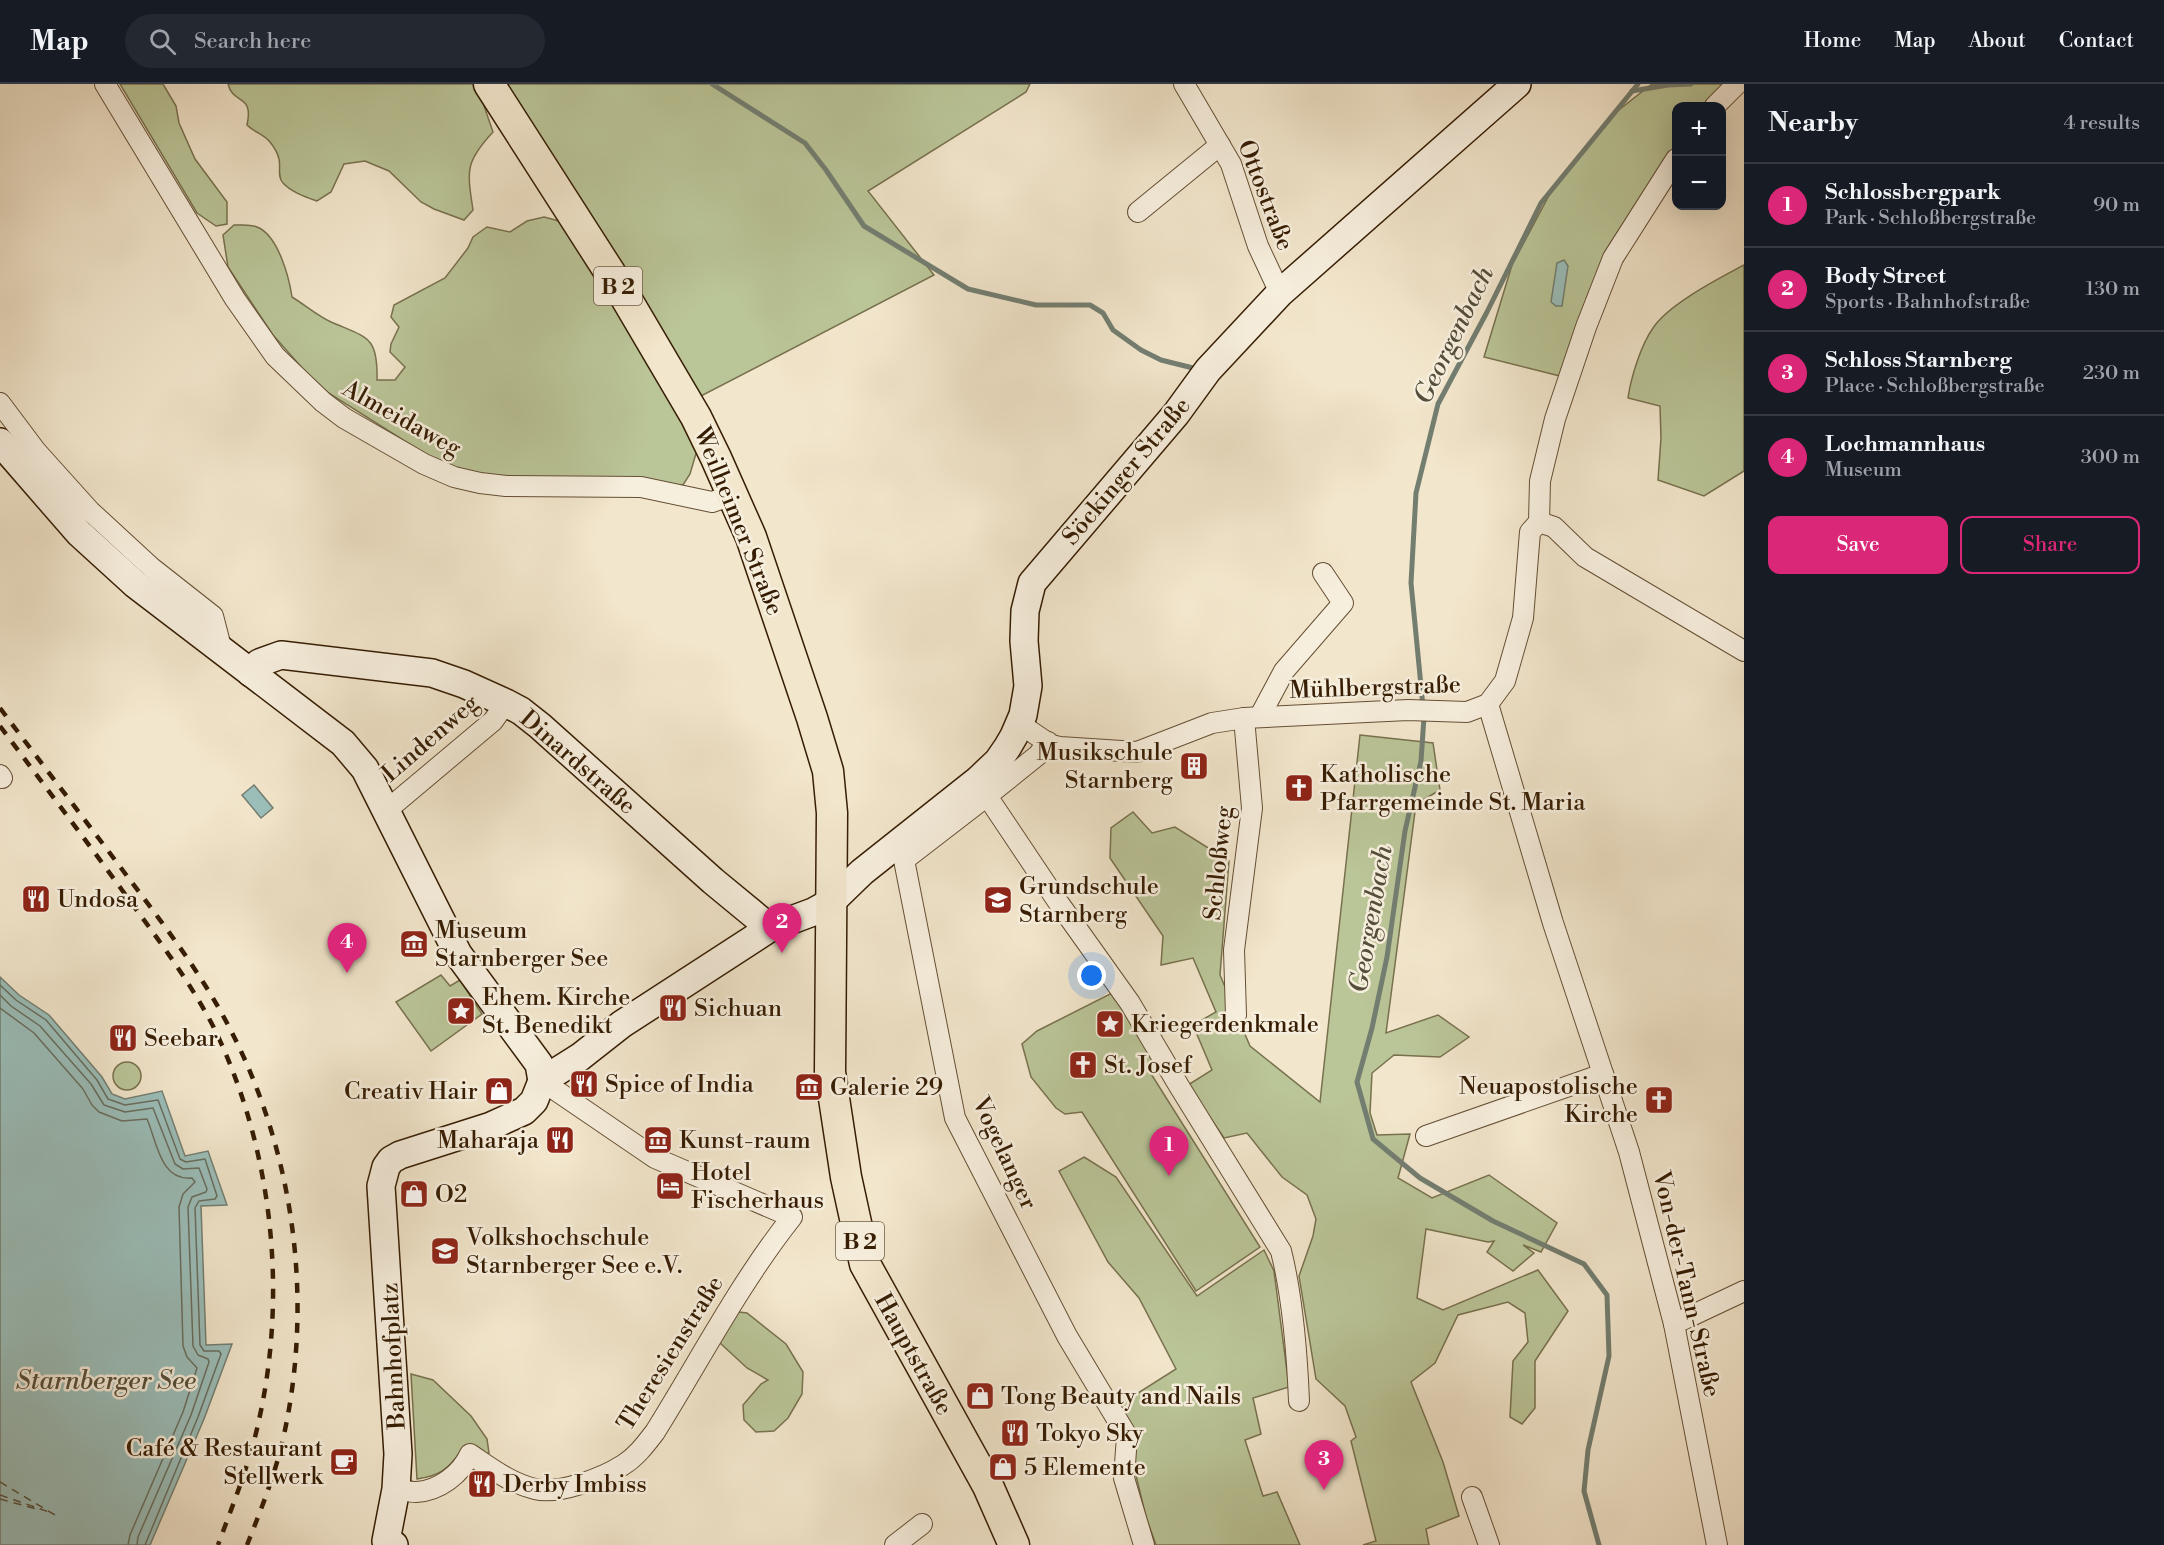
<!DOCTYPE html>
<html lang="en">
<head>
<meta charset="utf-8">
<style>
  body { margin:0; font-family:"Libre Bodoni",serif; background:#242831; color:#f1f3f6 }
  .controls { position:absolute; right:18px; top:18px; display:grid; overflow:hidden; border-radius:12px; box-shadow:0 6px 24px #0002 }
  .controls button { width:54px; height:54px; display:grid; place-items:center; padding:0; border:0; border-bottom:2px solid #363941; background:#171b24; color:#f1f3f6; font:30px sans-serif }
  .you { position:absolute; left:1092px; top:892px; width:21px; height:21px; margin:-15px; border:4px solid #fff; border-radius:50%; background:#1a73e8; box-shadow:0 0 0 9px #1a73e833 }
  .badge { display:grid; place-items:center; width:39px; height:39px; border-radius:50%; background:#db2777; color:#fff; font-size:20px; font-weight:700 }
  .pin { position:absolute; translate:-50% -50px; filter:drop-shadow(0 2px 3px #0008) }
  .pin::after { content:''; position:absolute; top:32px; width:21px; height:18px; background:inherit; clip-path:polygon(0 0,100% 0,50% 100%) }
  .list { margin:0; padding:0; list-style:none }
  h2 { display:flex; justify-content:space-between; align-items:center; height:78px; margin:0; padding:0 24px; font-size:26px }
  h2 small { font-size:20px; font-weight:400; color:#9ea1a6 }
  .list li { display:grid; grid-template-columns:39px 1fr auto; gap:18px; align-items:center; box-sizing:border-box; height:84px; padding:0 24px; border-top:2px solid #363941 }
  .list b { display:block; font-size:22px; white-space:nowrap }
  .list p { margin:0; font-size:20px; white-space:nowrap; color:#9ea1a6 }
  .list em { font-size:20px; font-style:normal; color:#9ea1a6 }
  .actions { display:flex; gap:12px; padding:18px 24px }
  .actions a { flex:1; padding:14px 0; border:2px solid #db2777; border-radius:12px; text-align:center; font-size:21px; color:#db2777 }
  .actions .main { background:#db2777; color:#fff }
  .icon { flex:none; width:33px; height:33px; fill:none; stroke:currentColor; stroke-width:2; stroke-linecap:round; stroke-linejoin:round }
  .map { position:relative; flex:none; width:1744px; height:1461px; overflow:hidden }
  header { display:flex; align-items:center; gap:36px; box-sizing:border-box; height:84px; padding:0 30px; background:#171b24; border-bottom:2px solid #363941 }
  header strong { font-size:28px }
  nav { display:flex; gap:33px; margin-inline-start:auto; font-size:21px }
  .search { width:420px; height:54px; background:#242831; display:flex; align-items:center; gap:15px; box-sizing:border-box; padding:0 21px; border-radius:33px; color:#9ea1a6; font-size:22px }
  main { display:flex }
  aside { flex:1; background:#171b24 }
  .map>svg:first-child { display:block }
  .green { fill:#bac598; stroke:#78714e; stroke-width:1.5 }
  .water { fill:#9bbfbb; stroke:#737e71; stroke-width:1.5 }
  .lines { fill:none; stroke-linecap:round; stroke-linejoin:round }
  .shore { stroke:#686e5f; stroke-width:1.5 }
  .stream { stroke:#737e71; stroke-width:5 }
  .ferry { stroke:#544e3a; stroke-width:1.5; stroke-dasharray:8 6; stroke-linecap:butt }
  .street-casing { stroke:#654f35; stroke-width:22 }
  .secondary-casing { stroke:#361d03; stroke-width:30 }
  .primary-casing { stroke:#361d03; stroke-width:33 }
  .street { stroke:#f7efde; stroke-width:20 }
  .secondary { stroke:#f7efde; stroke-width:27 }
  .primary { stroke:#f2e6cc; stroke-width:30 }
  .rail { stroke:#361d03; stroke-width:4.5; stroke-dasharray:10 10; stroke-linecap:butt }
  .labels { text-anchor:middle; stroke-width:5; stroke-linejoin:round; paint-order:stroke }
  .shield { fill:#f7efde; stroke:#705c45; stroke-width:1.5 }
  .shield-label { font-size:22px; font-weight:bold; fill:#361d03 }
  .street-label { font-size:24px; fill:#361d03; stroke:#f7efde }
  .poi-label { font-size:24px; fill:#361d03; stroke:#f7efde; text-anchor:start }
  .water-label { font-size:26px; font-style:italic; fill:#544e3a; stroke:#f7efde }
</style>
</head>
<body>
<header>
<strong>Map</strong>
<div class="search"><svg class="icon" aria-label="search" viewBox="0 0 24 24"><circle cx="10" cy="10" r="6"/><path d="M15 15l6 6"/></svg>Search here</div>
<nav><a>Home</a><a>Map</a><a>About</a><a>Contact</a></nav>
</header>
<main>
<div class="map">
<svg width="1744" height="1461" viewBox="0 0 1744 1461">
  <rect width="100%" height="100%" fill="#f2e6cc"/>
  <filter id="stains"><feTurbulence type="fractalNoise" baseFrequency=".00333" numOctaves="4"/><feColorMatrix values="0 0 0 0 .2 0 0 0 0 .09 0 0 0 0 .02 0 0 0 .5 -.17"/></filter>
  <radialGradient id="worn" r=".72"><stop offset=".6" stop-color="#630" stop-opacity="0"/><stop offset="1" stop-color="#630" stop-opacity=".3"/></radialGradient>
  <g class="green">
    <polygon points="120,0 163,0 176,22 179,39 195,75 227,118 227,140 216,142 197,129"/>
    <path d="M228 0H473L482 16 493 48C465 78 467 86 473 126L464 136 434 125 421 118 389 87 365 77 344 80 331 108 317 117C306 113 291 108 283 99 277 93 281 83 279 75 278 70 274 63 270 58 265 51 254 48 247 41 254 9 233 21 228 0Z"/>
    <polygon points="505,0 1030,0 1026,8 868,107 934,191 701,312"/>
    <polygon points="1652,0 1737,0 1715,22 1676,22 1676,75 1613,174 1568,294 1484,273 1512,181 1554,102 1611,32"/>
    <path d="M544 133 570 140 697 366 690 390 683 401 548 398 466 388 438 378 319 303 273 251 228 183 223 151 234 141C241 141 251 140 257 143 278 151 289 193 292 213 305 221 318 232 331 238 368 254 378 252 377 296H395L405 283 390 268 391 260 399 243 391 233 394 221 445 194 468 164 473 153 487 143 510 148 527 137Z"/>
    <path d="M1744 181V387L1704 412 1658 396 1661 354 1660 322 1628 314C1631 293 1641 261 1653 244 1669 220 1718 195 1744 181Z"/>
    <polygon points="1360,651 1433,659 1440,706 1416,720 1386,949 1438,931 1469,953 1440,973 1394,971 1372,989 1370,1029 1377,1051 1410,1050 1398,1094 1432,1114 1489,1091 1557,1139 1541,1168 1523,1161 1534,1169 1513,1187 1487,1168 1494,1157 1488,1158 1426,1145 1417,1214 1443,1226 1538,1186 1568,1227 1535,1277 1535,1324 1522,1340 1510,1333 1513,1277 1528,1258 1525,1229 1508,1218 1458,1231 1435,1279 1411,1298 1443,1378 1459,1432 1426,1445 1429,1461 1363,1461 1376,1457 1351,1357 1356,1353 1345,1322 1316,1295 1299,1192 1313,1152 1316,1135 1307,1111 1282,1093 1247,1049 1224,1054 1188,1001 1212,986 1193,941 1216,928 1193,874 1161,881 1163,852 1110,774 1111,744 1133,728 1152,749 1175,743 1229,777 1220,891 1250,962 1320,1018"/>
    <polygon points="441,891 450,902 460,896 482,930 431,967 396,918"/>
    <polygon points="1114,908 1155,973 1148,985 1260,1163 1196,1207 1082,1028 1065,1030 1056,1024 1031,993 1022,960 1037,947"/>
    <circle cx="127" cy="992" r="14"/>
    <polygon points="1084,1073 1116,1093 1197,1212 1264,1166 1274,1187 1289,1303 1253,1314 1261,1350 1245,1356 1263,1412 1277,1408 1300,1461 1156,1461 1146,1433 1119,1321 1176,1285 1139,1214 1108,1178 1059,1087"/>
    <polygon points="739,1228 747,1229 786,1260 803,1288 802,1310 788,1334 774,1347 756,1348 744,1336 743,1321 761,1300 768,1296 747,1284 719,1258 726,1236"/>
    <path d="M411 1290 433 1296 471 1332 487 1355 489 1369 470 1370 460 1368C448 1386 438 1392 417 1395Z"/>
  </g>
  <g class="water">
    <polygon points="1564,176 1568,182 1562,222 1556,222 1551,218 1557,179"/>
    <polygon points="254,701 273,724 261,734 242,711"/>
    <polygon points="0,893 19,911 49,931 102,993 112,1010 125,1015 162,1007 185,1072 208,1067 227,1121 201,1122 206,1261 232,1260 204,1335 150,1461 0,1461"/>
  </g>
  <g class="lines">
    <g class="shore">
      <polyline points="0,901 16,916 46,936 97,996 108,1015 125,1021 158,1016 180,1075 186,1078 205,1075 217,1112 215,1115 199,1117 195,1124 200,1261 204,1267 219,1267 221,1270 198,1333 145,1461"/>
      <polyline points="0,911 11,922 40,942 91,1000 104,1021 125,1028 153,1024 175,1080 183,1085 199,1084 207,1105 206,1108 192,1113 188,1123 193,1262 198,1271 208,1275 209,1278 191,1331 138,1453 137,1461"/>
      <path d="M0 924 34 949 83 1005 92 1021 99 1028 122 1037 147 1035C157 1058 160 1097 192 1094L195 1098 183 1110 179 1123 183 1262 187 1273 197 1284 183 1328 130 1451 128 1461"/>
    </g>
    <g class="stream">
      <polyline points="712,0 805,59 826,86 864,142 968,205 1036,221 1090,221 1103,229 1113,246 1141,266 1161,276 1193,284"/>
      <polyline points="1632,7 1668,1 1691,0"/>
      <polyline points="1599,1461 1584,1407 1588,1366 1609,1272 1607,1211 1584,1180 1493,1137 1420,1094 1373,1055 1357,998 1372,944 1387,873 1405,747 1421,677 1424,633 1411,499 1416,409 1438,320 1487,228 1541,119 1638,0"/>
    </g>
    <g class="ferry">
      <polyline points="0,1398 55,1431"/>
      <polyline points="0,1411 52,1429"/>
      <polyline points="0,1415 40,1426"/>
    </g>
    <g class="street-casing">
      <g id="street">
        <polyline points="105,0 235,215 275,272 323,318 344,334 424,380 454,393 480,399 506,402 641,403 712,418 733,411"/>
        <polyline points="1184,0 1231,80 1258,162 1280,209"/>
        <polyline points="1715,22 1737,0"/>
        <polyline points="1138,128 1220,61"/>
        <polyline points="0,319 36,367 90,427 152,484 213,532 222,567"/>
        <polyline points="1539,438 1540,397 1555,335 1586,243 1613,174 1676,75"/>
        <polyline points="1488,620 1553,839 1629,1068 1674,1240 1717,1461"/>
        <polyline points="1260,632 1284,587 1343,519 1323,489"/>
        <polyline points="1020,640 1051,661 1060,663 1137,668 1212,639 1244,634 1408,626 1467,628 1488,620 1505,597 1523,534 1530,448 1539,438 1554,443 1585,473 1744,567"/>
        <path d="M1048 658 1038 671 987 712 1058 818 1130 919 1179 1002 1281 1167C1293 1215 1297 1267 1299 1317"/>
        <polyline points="0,691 2,694"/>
        <polyline points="987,712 904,776 955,1034 1067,1252 1127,1352 1124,1394 1144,1461"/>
        <polyline points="387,726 493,637 506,619"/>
        <polyline points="1236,931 1234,866 1252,724 1244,634"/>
        <polyline points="1426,1052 1603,990"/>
        <polyline points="1674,1240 1744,1207"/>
        <path d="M396 1405C403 1406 410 1408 416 1408 439 1407 461 1390 470 1370 491 1384 510 1399 535 1405 558 1411 603 1394 623 1381 636 1373 645 1361 655 1348 700 1276 739 1200 792 1133L655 1074 542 997"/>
        <polyline points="1472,1413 1489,1461"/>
        <polyline points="895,1461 922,1440"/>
      </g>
    </g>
    <g class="secondary-casing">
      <g id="secondary">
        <polyline points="0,358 79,449 135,500 343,659 365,685 458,870 539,980 542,997"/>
        <polyline points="251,589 259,579 281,571 432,589 464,600 506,619 521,627 540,642 713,797 770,844"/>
        <polyline points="394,1461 386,1457 396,1405 398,1370 381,1102 386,1083 391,1076 400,1071 491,1042 524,1027 534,1017 542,997 580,973 622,940 770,844 813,828 831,818 862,788 978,696 998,677 1007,664 1014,652 1023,631 1028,602 1024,557 1025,527 1032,499 1176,330 1208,286 1280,209 1517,0"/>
      </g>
    </g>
    <g class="primary-casing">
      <polyline id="primary" points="489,0 623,209 696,333 716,374 751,453 812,634 828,687 832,729 830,988 846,1093 865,1180 988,1402 1014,1461"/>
    </g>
    <use href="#street" class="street"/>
    <use href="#secondary" class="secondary"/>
    <use href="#primary" class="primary"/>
    <g class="rail">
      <path d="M0 624C41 679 83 733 124 788 151 824 179 860 203 898 287 1029 317 1193 285 1346 277 1386 262 1423 247 1461"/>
      <path d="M0 642C41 697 82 751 122 806 154 850 188 894 213 942 272 1062 288 1206 259 1336 250 1379 233 1420 218 1461"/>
    </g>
  </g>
  <defs>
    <g id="building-square" transform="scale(1.5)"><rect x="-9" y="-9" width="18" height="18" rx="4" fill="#8f2418" stroke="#f7efde"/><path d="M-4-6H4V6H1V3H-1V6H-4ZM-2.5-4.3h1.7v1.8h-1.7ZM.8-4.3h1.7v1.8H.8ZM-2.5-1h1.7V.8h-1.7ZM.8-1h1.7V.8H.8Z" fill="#fff"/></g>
    <g id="church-square" transform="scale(1.5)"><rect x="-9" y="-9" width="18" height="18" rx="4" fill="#8f2418" stroke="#f7efde"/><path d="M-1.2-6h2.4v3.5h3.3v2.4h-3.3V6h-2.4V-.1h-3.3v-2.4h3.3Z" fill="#fff"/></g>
    <g id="restaurant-square" transform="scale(1.5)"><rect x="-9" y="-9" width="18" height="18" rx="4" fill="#8f2418" stroke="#f7efde"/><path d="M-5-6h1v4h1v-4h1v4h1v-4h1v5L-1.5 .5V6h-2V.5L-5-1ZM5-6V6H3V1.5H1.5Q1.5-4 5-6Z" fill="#fff"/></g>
    <g id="school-square" transform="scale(1.5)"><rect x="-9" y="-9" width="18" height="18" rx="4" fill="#8f2418" stroke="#f7efde"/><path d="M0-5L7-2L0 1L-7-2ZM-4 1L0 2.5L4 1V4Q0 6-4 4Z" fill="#fff"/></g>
    <g id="museum-square" transform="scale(1.5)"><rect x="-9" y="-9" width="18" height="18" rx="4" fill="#8f2418" stroke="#f7efde"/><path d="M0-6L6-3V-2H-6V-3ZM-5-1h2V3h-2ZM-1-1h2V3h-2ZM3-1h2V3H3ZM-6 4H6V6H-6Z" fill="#fff"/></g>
    <g id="sight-square" transform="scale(1.5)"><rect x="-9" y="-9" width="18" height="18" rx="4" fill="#8f2418" stroke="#f7efde"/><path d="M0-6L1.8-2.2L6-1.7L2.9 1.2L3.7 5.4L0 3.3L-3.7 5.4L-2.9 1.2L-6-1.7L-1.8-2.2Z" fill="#fff"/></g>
    <g id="shop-square" transform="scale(1.5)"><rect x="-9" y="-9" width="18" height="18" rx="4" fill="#8f2418" stroke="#f7efde"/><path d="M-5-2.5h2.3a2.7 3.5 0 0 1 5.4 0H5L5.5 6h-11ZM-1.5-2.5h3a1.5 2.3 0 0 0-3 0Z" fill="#fff"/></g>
    <g id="hotel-square" transform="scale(1.5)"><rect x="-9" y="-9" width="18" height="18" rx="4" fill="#8f2418" stroke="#f7efde"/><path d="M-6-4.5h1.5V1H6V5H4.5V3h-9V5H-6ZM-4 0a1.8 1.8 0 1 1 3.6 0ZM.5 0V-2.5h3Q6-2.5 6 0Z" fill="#fff"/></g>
    <g id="university-square" transform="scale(1.5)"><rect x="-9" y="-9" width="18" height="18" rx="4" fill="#8f2418" stroke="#f7efde"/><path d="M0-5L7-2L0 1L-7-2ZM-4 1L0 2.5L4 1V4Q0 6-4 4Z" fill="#fff"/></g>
    <g id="cafe-square" transform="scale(1.5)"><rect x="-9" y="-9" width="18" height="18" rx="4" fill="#8f2418" stroke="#f7efde"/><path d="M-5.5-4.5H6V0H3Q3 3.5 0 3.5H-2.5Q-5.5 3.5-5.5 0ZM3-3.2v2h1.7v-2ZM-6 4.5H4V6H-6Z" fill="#fff"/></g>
  </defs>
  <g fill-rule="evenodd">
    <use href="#building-square" x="1194" y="682"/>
    <use href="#church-square" x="1299" y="704"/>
    <use href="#restaurant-square" x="36" y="815"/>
    <use href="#school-square" x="998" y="816"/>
    <use href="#museum-square" x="414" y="860"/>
    <use href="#restaurant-square" x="673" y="924"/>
    <use href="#sight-square" x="461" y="927"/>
    <use href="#sight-square" x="1110" y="940"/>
    <use href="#restaurant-square" x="123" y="954"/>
    <use href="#church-square" x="1083" y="981"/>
    <use href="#restaurant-square" x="584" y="1000"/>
    <use href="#museum-square" x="809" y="1003"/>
    <use href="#shop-square" x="499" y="1007"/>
    <use href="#church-square" x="1659" y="1016"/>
    <use href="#restaurant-square" x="560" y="1056"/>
    <use href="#museum-square" x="658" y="1056"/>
    <use href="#hotel-square" x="670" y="1102"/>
    <use href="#shop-square" x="414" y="1110"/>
    <use href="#university-square" x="445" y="1167"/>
    <use href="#shop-square" x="980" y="1312"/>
    <use href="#restaurant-square" x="1015" y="1349"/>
    <use href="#cafe-square" x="344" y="1378"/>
    <use href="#shop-square" x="1003" y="1383"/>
    <use href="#restaurant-square" x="482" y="1400"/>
  </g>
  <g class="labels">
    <g class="shield">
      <rect x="594" y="183" width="48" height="38" rx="4.5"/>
      <rect x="836" y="1138" width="48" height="38" rx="4.5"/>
    </g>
    <g class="shield-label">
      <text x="618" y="210">B 2</text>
      <text x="860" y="1165">B 2</text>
    </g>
    <g class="street-label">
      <text transform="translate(1266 111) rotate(69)" y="8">Ottostraße</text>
      <text transform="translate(402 334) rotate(29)" y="8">Almeidaweg</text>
      <text transform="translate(1126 387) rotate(-50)" y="8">Söckinger Straße</text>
      <text transform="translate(739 437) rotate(68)" y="8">Weilheimer Straße</text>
      <text transform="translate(1375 603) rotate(-2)" y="8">Mühlbergstraße</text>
      <text transform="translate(430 654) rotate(-41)" y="8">Lindenweg</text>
      <text transform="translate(578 678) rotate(41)" y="8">Dinardstraße</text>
      <text transform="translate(1218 779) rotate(-84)" y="8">Schloßweg</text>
      <text transform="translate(1005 1069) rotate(65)" y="8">Vogelanger</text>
      <text transform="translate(1687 1200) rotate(77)" y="8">Von-der-Tann-Straße</text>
      <text transform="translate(670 1269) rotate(-58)" y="8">Theresienstraße</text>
      <text transform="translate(914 1270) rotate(61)" y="8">Hauptstraße</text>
      <text transform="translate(393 1272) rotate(-93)" y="8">Bahnhofplatz</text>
    </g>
    <g class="poi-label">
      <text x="1173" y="676" text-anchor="end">Musikschule<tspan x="1173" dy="28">Starnberg</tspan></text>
      <text x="1320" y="698">Katholische<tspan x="1320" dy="28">Pfarrgemeinde St. Maria</tspan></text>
      <text x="1019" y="810">Grundschule<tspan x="1019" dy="28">Starnberg</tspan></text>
      <text x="57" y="823">Undosa</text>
      <text x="435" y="854">Museum<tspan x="435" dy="28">Starnberger See</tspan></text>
      <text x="482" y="921">Ehem. Kirche<tspan x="482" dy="28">St. Benedikt</tspan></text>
      <text x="694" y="932">Sichuan</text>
      <text x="1131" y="948">Kriegerdenkmale</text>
      <text x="144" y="962">Seebar</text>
      <text x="1104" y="989">St. Josef</text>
      <text x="605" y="1008">Spice of India</text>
      <text x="1638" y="1010" text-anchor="end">Neuapostolische<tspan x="1638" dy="28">Kirche</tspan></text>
      <text x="830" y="1011">Galerie 29</text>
      <text x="478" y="1015" text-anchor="end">Creativ Hair</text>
      <text x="539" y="1064" text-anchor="end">Maharaja</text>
      <text x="679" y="1064">Kunst-raum</text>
      <text x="691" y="1096">Hotel<tspan x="691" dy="28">Fischerhaus</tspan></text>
      <text x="435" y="1118">O2</text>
      <text x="466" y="1161">Volkshochschule<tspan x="466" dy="28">Starnberger See e.V.</tspan></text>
      <text x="1001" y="1320">Tong Beauty and Nails</text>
      <text x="1036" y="1357">Tokyo Sky</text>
      <text x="323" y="1372" text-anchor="end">Café &amp; Restaurant<tspan x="323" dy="28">Stellwerk</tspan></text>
      <text x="1024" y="1391">5 Elemente</text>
      <text x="503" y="1408">Derby Imbiss</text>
    </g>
    <g class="water-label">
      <text transform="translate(1453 251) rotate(-64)" y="9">Georgenbach</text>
      <text transform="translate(1370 835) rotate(-80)" y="9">Georgenbach</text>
      <text x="106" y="1305">Starnberger See</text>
    </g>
  </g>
  <rect width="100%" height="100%" filter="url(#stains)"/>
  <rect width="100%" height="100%" fill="url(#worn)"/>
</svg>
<div class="controls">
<button>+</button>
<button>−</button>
</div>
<div class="you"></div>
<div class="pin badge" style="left:1169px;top:1092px">1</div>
<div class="pin badge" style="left:782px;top:869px">2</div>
<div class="pin badge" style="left:1324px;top:1406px">3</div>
<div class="pin badge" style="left:347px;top:889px">4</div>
</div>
<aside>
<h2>Nearby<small>4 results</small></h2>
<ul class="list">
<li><span class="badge">1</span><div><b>Schlossbergpark</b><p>Park · Schloßbergstraße</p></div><em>90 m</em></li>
<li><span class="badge">2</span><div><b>Body Street</b><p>Sports · Bahnhofstraße</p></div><em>130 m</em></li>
<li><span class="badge">3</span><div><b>Schloss Starnberg</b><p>Place · Schloßbergstraße</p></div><em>230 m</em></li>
<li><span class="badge">4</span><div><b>Lochmannhaus</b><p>Museum</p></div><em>300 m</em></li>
</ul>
<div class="actions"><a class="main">Save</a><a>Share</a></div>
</aside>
</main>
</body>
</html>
